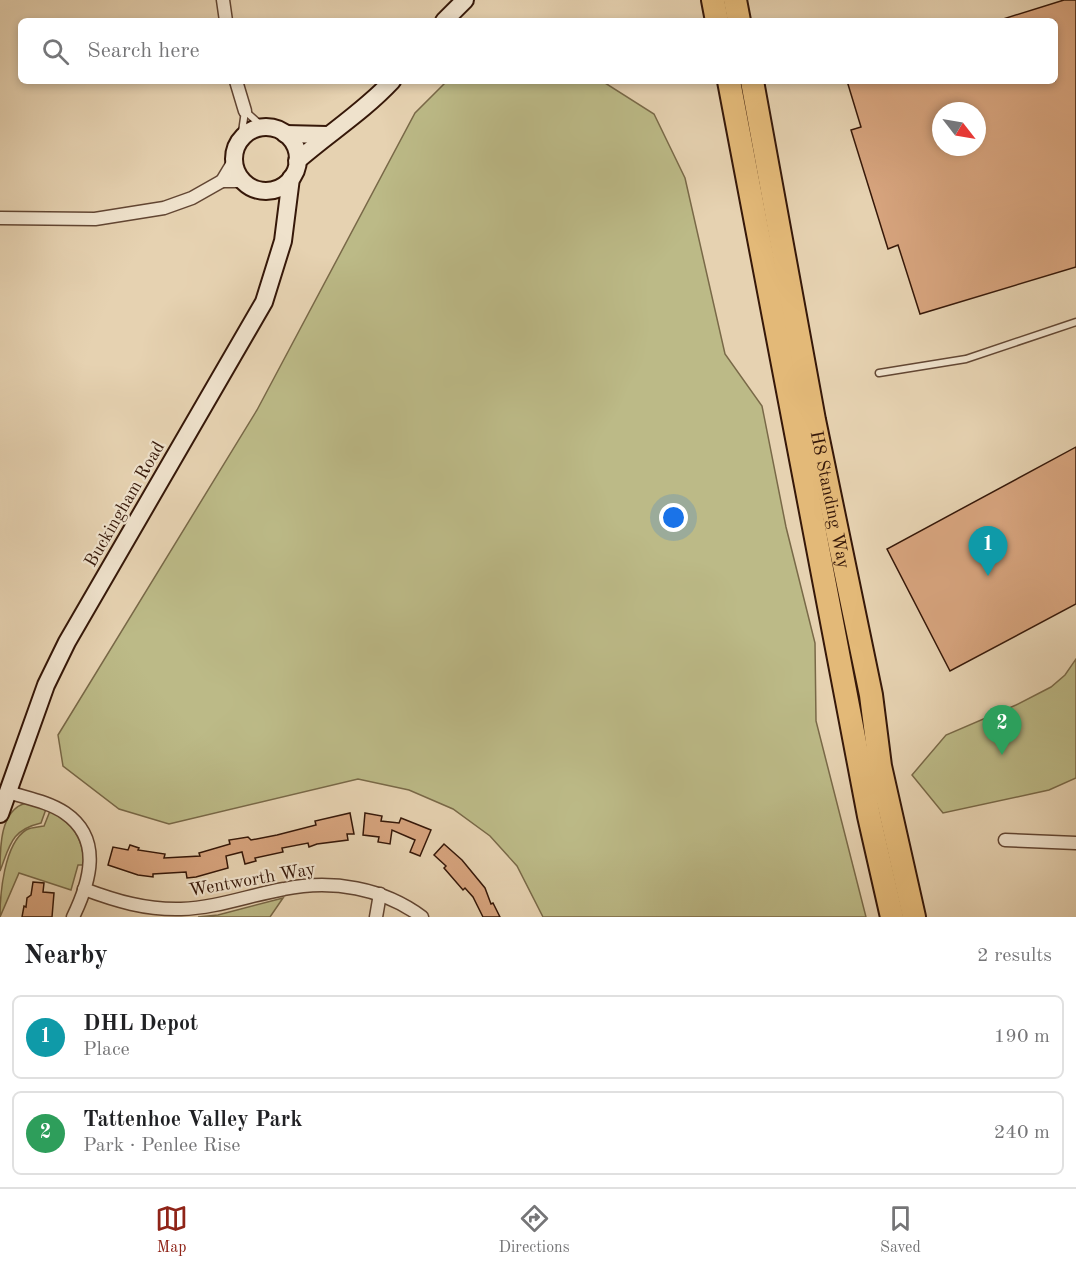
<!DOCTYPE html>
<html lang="en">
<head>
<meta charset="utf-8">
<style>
  body { margin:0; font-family:"Old Standard TT",serif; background:#f2f2f2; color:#202124 }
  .compass { position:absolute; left:932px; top:102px; width:54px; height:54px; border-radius:50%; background:#fff; box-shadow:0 3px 9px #0003; rotate:121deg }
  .you { position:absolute; left:674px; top:518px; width:21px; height:21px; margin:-15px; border:4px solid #fff; border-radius:50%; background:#1a73e8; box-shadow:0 0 0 9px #1a73e833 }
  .badge { display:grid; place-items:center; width:39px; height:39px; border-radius:50%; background:#8f2418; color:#fff; font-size:20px; font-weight:700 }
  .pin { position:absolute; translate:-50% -50px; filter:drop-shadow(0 2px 3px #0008) }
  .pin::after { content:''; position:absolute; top:32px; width:21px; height:18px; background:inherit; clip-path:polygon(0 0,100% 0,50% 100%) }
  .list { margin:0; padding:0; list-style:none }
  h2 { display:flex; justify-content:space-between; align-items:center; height:78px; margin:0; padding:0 24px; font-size:26px }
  h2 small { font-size:20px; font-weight:400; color:#757577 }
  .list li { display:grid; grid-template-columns:39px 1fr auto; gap:18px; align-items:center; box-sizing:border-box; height:84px; margin:0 12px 12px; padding:0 12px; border:2px solid #e0e0e0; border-radius:9px }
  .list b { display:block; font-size:22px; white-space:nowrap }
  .list p { margin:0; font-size:20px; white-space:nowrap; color:#757577 }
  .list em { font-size:20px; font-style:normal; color:#757577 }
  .icon { flex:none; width:33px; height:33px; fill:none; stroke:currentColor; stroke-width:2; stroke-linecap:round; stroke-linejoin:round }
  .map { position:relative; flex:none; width:1076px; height:917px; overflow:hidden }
  .search { position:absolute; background:#fff; box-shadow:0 3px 9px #0003; left:18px; right:18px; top:18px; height:66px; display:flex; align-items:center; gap:15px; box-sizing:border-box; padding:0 21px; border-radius:9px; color:#757577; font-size:22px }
  .sheet { height:270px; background:#fff }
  nav { display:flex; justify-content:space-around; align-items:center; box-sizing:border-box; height:84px; border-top:2px solid #e0e0e0; background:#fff; font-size:16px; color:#757577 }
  nav a { display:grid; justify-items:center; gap:3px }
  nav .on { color:#8f2418 }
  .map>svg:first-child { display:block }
  .green { fill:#bcba87; stroke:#796948; stroke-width:1.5 }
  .building { fill:#d7a47e; stroke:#361809; stroke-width:1.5; fill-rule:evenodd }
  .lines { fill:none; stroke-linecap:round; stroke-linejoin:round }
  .lane-casing { stroke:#624633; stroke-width:9 }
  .street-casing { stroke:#624633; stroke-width:15 }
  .secondary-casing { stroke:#361809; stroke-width:20 }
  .highway-casing { stroke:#361809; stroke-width:26 }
  .lane { stroke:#efe2cc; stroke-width:6 }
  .street { stroke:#efe2cc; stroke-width:12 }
  .secondary { stroke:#efe2cc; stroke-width:16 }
  .highway { stroke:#e3b978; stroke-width:22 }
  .labels { text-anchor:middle; stroke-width:4.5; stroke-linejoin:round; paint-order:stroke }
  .street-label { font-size:18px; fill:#361809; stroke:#efe2cc }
</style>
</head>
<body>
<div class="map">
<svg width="1076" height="917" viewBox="0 0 1076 917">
  <rect width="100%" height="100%" fill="#e6d2b1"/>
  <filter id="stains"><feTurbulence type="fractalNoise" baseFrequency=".00333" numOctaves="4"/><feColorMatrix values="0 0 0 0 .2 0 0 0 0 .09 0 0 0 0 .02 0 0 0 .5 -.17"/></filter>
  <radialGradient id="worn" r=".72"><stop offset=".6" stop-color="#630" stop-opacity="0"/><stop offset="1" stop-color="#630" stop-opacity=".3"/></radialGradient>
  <g class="green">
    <polygon points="447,81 602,81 654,114 685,178 725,354 762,406 786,527 815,643 816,721 866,917 543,917 517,866 490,836 453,809 409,790 358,779 169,824 119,809 63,766 58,735 257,410 415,113"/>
    <polygon points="1076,659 1076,778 1049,790 943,813 912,775 946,735 1016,705 1051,687 1065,675"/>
    <path d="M26 803 46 809 41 823C11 830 10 845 0 871 0 847 0 810 26 803Z"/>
    <path d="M50 811C73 822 84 841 84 865H78L71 890 19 873 0 917C0 894 4 844 26 830 31 827 39 827 44 826Z"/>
    <polygon points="283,898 270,917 198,917 218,915"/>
  </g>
  <g class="building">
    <path d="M1064 0H1076V267L920 314 898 245 888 249 851 130 861 127 847 81H1055V21H1003V19ZM941 111H977V147H941Z"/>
    <polygon points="1076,447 1076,604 950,671 887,549"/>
    <polygon points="350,813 354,834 347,834 348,840 317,844 309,847 308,843 282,848 283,852 255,858 256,861 245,864 242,852 226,856 228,868 196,877 187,878 186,872 153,874 153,877 138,875 108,865 113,847 128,850 130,845 139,848 138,850 165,854 164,858 200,856 199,853 230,844 229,840 248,837 251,840 277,835 316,825 315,821"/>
    <polygon points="365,813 382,816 381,821 399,823 401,818 431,830 420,856 410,852 415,840 392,830 390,844 378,842 379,837 363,835"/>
    <polygon points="444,844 462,860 485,888 491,904 493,903 500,917 483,917 473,897 465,888 463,890 444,868 446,866 434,855"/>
    <polygon points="33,882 44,883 43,892 54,893 52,917 22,917 24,906 26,907 27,898 31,895"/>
  </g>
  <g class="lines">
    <g class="lane-casing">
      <g id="lane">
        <polyline points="245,111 263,127"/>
        <polyline points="241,139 245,111"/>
        <polyline points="879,373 966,359 1076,322"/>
      </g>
    </g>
    <g class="street-casing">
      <g id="street">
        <polyline points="223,0 226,21"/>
        <polyline points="236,81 245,111"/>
        <polyline points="222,181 243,181"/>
        <polyline points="0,218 95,219 164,208 192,198 222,181 234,161"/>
        <path d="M8 792C27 798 49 802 65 813 103 839 90 882 73 917"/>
        <polyline points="1005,840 1076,843"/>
        <path d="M84 889C116 901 146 910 181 909 216 908 250 895 284 889 332 879 383 888 422 917"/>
        <polyline points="376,917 380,894"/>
      </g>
    </g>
    <g class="secondary-casing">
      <g id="secondary">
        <polyline points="444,21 465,0"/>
        <circle cx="266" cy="159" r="32"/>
        <polyline points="285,134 327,135"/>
        <path d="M297 161C329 133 363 112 392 81"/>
        <polyline points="0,814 46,685 67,642 264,302 283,241 291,178"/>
      </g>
    </g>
    <g class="highway-casing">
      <g id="highway">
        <polyline points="713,0 717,21"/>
        <polyline points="735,0 739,21"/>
        <polyline points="729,81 869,816 892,917"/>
        <path id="s1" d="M752 81 814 420 871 695 880 766 914 917"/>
      </g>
    </g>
    <use href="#lane" class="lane"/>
    <use href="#street" class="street"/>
    <use href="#secondary" class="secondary"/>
    <use href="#highway" class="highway"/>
  </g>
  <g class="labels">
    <g class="street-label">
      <text dy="6" stroke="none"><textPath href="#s1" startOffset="426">H8 Standing Way</textPath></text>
      <text transform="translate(124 504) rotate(-60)" y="6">Buckingham Road</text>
      <text transform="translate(252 879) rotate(-10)" y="6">Wentworth Way</text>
    </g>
  </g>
  <rect width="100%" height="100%" filter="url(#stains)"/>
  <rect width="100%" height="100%" fill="url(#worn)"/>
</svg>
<svg class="compass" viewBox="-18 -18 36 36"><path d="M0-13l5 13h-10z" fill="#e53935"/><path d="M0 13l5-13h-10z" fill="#757577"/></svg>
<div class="you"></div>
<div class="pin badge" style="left:988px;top:576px;background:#0f9aa8">1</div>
<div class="pin badge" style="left:1002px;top:755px;background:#2e9e5b">2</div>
<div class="search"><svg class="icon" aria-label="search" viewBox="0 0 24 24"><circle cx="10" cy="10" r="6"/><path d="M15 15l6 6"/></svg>Search here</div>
</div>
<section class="sheet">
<h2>Nearby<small>2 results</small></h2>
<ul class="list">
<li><span class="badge" style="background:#0f9aa8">1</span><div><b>DHL Depot</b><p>Place</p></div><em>190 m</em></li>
<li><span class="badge" style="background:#2e9e5b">2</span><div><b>Tattenhoe Valley Park</b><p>Park · Penlee Rise</p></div><em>240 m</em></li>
</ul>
</section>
<nav>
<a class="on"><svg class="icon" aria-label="map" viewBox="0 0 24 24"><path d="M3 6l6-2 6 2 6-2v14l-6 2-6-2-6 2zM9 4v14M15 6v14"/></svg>Map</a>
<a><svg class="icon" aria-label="directions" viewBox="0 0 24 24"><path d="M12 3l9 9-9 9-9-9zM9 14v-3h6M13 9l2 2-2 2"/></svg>Directions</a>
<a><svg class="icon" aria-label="saved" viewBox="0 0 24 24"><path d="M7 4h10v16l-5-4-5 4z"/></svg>Saved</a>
</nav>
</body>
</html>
